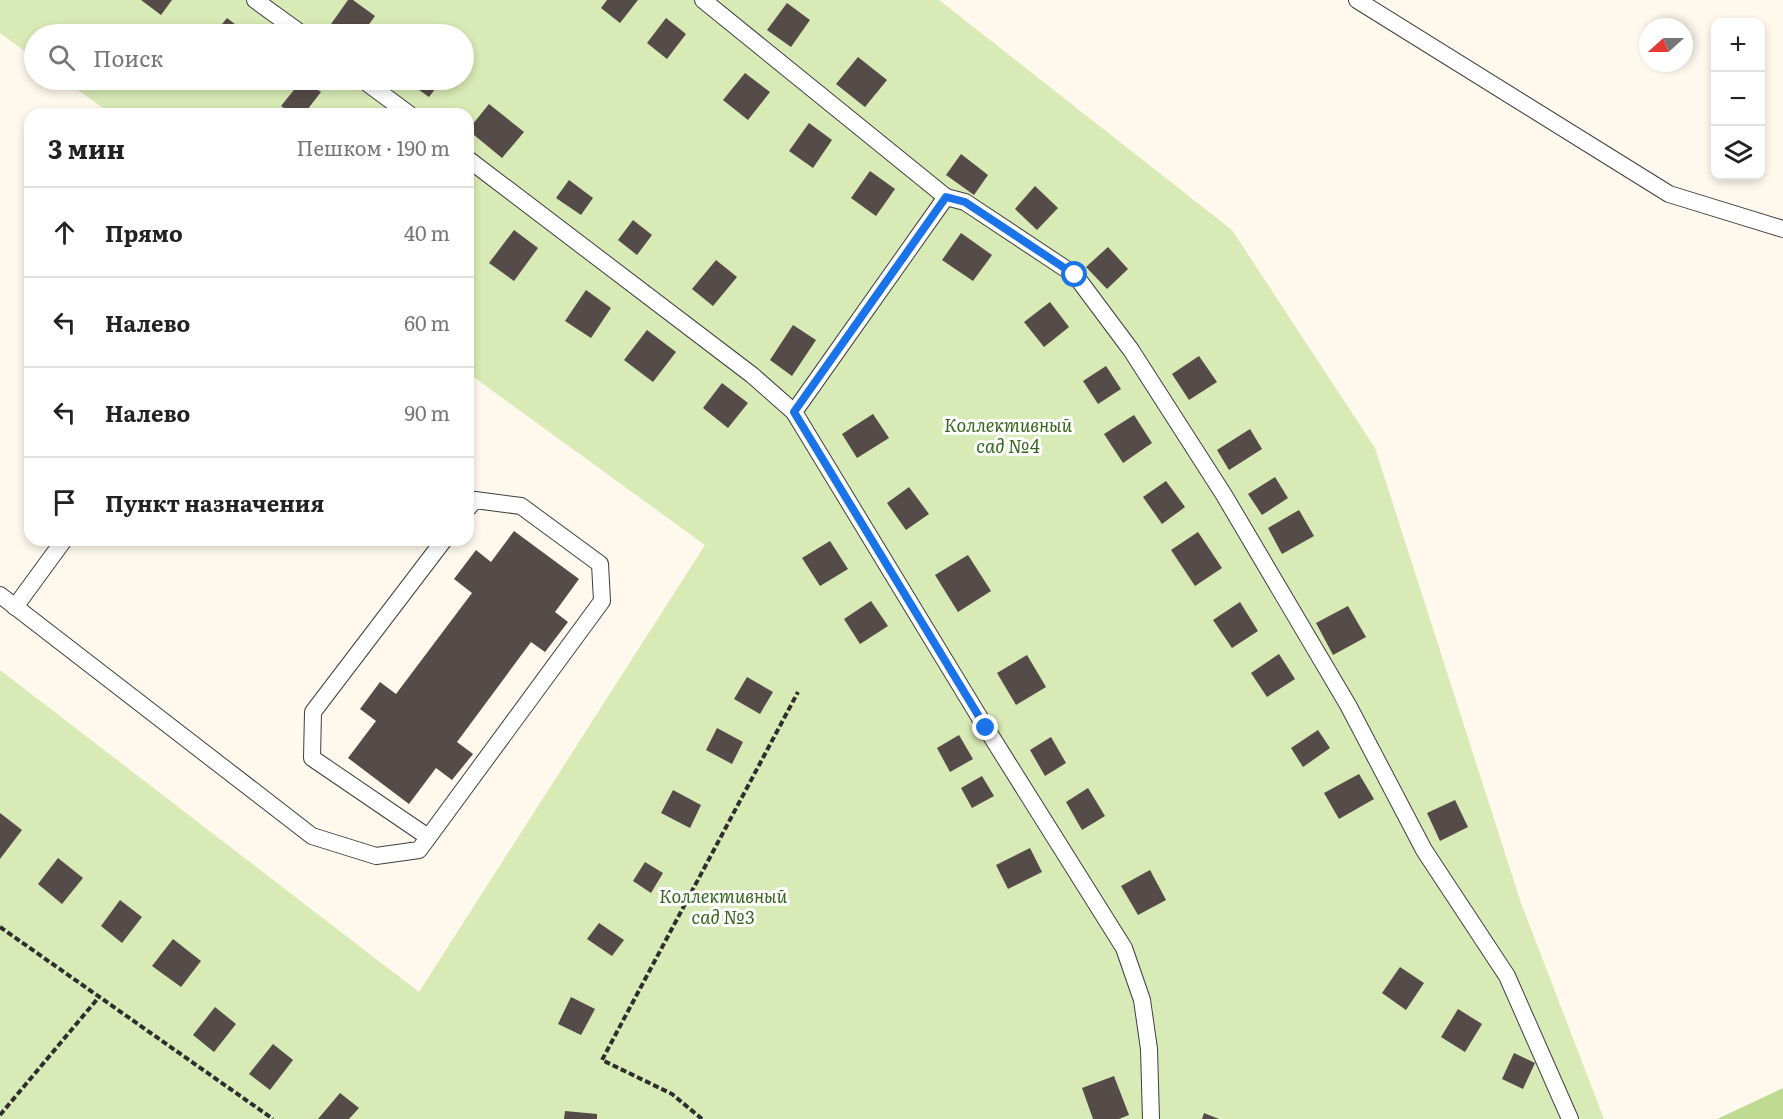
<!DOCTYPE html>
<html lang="ru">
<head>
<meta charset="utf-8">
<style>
  body { margin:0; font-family:Literata,serif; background:#f2f2f2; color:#222 }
  .controls { position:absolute; right:18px; top:18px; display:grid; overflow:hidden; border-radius:12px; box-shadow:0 3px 9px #0003 }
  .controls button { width:54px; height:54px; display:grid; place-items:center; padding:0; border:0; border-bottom:2px solid #e0e0e0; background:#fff; color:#222; font:30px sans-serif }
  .compass { position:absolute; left:1639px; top:18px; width:54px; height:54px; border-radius:50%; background:#fff; box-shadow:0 3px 9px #0003; rotate:249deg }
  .stop { position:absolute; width:18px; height:18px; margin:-14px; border:4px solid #1a73e8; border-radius:50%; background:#fff }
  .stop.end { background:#1a73e8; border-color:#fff; box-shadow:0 2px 6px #0008 }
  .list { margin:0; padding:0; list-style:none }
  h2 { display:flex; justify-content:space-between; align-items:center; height:78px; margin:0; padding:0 24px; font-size:26px }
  h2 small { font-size:20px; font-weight:400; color:#767676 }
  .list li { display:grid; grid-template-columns:39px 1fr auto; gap:18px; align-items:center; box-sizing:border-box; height:90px; padding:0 24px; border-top:2px solid #e0e0e0 }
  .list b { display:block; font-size:22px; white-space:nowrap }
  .list em { font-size:20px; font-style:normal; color:#767676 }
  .icon { flex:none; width:33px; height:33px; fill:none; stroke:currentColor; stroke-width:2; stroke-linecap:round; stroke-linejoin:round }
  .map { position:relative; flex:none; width:1783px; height:1119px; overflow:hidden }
  .search { position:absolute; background:#fff; box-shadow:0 3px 9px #0003; left:24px; top:24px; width:450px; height:66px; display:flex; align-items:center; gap:15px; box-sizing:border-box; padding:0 21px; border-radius:33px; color:#767676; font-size:22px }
  .panel { position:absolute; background:#fff; box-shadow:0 3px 9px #0003; left:24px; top:108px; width:450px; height:438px; border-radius:18px }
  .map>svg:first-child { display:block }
  .green { fill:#d8eab5 }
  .forest { fill:#bfdb93 }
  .building { fill:#554b48 }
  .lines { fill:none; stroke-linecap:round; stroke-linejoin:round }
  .lane-casing { stroke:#3f3f3f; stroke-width:18 }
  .path { stroke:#2e2e2e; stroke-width:4; stroke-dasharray:6 3; stroke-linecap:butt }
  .lane { stroke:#fff; stroke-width:16 }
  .route { stroke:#1a73e8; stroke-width:8 }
  .labels { text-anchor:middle; stroke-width:6; stroke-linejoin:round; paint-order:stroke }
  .park-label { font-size:18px; font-style:italic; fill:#36661b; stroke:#fff }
</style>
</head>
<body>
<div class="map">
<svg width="1783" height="1119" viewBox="0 0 1783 1119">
  <rect width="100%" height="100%" fill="#fff8ec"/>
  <polygon class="green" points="0,0 939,0 1232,230 1375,448 1521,903 1604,1119 0,1119 0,670 419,992 705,545 468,373 468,114 111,114 64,80 464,80 464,34 34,34 34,58 0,33"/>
  <polygon class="forest" points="1783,1088 1783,1119 1717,1119"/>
  <g class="building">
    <polygon points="141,0 172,0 161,15"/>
    <polygon points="348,0 353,0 375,16 362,34 346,34 331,24"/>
    <polygon points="607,0 638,0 620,23 601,8"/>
    <polygon points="787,3 810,20 791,47 767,30"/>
    <polygon points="227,18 248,34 214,34"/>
    <polygon points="666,18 686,34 667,59 647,43"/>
    <polygon points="858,57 887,80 865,107 836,84"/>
    <polygon points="745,73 770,92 748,120 723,100"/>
    <polygon points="302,80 321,92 304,114 292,114 281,106"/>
    <polygon points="405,80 442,80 429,97"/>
    <polygon points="489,104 524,132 502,158 468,130"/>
    <polygon points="809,123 832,140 813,168 789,151"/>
    <polygon points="961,154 988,175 974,195 946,175"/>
    <polygon points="870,171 895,189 876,216 851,198"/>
    <polygon points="569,180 593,198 581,215 556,198"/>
    <polygon points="1035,186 1058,208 1037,230 1015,209"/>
    <polygon points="633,220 652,235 637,255 618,240"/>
    <polygon points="514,230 538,248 514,281 489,263"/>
    <polygon points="961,233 992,255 973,281 942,260"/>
    <polygon points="1108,247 1128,269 1107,289 1086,267"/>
    <polygon points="716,260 737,277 713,306 692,289"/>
    <polygon points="586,290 611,308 591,338 565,321"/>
    <polygon points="1050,302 1069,327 1044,347 1024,322"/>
    <polygon points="793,325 816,340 792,376 770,360"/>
    <polygon points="647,330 676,352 653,382 624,360"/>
    <polygon points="1199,356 1217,382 1189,400 1172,374"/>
    <polygon points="1106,366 1121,389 1098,404 1083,381"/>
    <polygon points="722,383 748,403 728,428 703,408"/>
    <polygon points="873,414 889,438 857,458 842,434"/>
    <polygon points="1134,415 1152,443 1123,463 1104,434"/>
    <polygon points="1250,429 1262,449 1229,470 1217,450"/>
    <polygon points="1275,477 1288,498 1262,515 1248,494"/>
    <polygon points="1166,481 1185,507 1162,524 1143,497"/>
    <polygon points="909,487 929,514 906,530 887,503"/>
    <polygon points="1299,510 1314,536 1282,554 1268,528"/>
    <polygon points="514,531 579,579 555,612 568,622 545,652 531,642 457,742 473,754 452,780 436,768 409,804 348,758 376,721 360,709 380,682 396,694 472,593 454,579 476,550 491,562"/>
    <polygon points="1198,532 1222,568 1195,586 1171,550"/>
    <polygon points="830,541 848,569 820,586 802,558"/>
    <polygon points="968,555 991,591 958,612 935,575"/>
    <polygon points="871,601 888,626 860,644 844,619"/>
    <polygon points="1240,602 1258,631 1232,648 1213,620"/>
    <polygon points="1348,606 1366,637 1333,655 1316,623"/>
    <polygon points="1279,654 1295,679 1267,697 1251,673"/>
    <polygon points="1027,655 1046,687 1016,705 997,673"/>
    <polygon points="747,677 773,692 760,714 734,699"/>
    <polygon points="717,728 743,742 732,764 706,750"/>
    <polygon points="1318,730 1330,748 1303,767 1291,748"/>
    <polygon points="959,735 973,759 950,772 937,748"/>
    <polygon points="1051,737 1066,763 1045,776 1030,750"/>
    <polygon points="1359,774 1374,799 1339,819 1324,793"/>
    <polygon points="982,776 994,796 972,808 961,788"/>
    <polygon points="1088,788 1105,816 1082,830 1066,802"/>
    <polygon points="673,790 701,805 690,828 661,813"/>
    <polygon points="1455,800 1468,827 1440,841 1427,813"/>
    <polygon points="0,813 22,830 0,859"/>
    <polygon points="1030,848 1042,872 1008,889 996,865"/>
    <polygon points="58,858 83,878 62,904 38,884"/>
    <polygon points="645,862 663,873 651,893 633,881"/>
    <polygon points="1150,870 1166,900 1138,915 1121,886"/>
    <polygon points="120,900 142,917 122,943 101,926"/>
    <polygon points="599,923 624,940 612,956 587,939"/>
    <polygon points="173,939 201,961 181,987 152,966"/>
    <polygon points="1400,967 1424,983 1406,1010 1382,993"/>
    <polygon points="571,997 595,1009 581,1035 558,1024"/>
    <polygon points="215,1007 236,1024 214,1052 193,1035"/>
    <polygon points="1458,1009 1482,1024 1465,1052 1441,1037"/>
    <polygon points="273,1044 293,1060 270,1090 249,1074"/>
    <polygon points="1514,1053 1535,1063 1523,1089 1502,1079"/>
    <polygon points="1114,1076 1129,1115 1119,1119 1093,1119 1082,1088"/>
    <polygon points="340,1093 359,1108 349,1119 318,1119"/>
    <polygon points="565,1111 597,1114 597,1119 564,1119"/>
    <polygon points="1204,1113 1219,1119 1202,1119"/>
  </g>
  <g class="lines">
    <g class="lane-casing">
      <g id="lane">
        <polyline points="255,0 302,34"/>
        <polyline points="703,0 946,197"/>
        <polyline points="1357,0 1669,194 1783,229"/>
        <polyline points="363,80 409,114"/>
        <polyline points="468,159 752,375 794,412"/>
        <polyline points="0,595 312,836 376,856 419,850 602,601 600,564 521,506 475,500 468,508"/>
        <polyline points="15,607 64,540"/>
        <polyline points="428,837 312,758 313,712 444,540"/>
        <polyline points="1151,1119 1149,1049 1142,1000 1124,948 986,728 794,412 946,197 965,202 1075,275 1131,350 1224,495 1348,705 1424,850 1507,976 1570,1119"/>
      </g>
    </g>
    <g class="path">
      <polyline points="0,927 273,1119"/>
      <polyline points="0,1115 99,997"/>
      <polyline points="702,1119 672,1094 602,1060 798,692"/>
    </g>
    <use href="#lane" class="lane"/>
  </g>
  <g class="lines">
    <polyline class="route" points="986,728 794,412 946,197 965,202 1075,275"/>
  </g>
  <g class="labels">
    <g class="park-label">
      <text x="1008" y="432">Коллективный<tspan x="1008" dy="21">сад №4</tspan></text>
      <text x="723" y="903">Коллективный<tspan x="723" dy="21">сад №3</tspan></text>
    </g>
  </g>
</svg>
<div class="controls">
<button>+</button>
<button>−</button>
<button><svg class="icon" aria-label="layers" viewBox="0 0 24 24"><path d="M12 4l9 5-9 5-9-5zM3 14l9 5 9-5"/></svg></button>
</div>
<svg class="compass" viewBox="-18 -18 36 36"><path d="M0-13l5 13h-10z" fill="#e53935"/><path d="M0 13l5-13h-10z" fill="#767676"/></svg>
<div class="stop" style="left:1075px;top:275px"></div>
<div class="stop end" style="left:986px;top:728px"></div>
<div class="search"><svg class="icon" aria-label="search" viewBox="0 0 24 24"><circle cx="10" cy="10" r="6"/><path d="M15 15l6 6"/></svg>Поиск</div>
<section class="panel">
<h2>3 мин<small>Пешком · 190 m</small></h2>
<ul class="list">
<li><svg class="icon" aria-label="ahead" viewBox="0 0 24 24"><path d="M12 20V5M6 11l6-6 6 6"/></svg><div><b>Прямо</b></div><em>40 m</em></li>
<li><svg class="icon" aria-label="left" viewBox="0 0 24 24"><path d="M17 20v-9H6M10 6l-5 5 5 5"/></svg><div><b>Налево</b></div><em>60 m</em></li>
<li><svg class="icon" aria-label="left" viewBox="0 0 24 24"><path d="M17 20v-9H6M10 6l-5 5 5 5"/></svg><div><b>Налево</b></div><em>90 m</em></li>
<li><svg class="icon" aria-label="arrive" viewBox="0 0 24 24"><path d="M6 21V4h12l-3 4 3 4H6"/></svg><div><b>Пункт назначения</b></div></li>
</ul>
</section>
</div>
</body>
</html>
